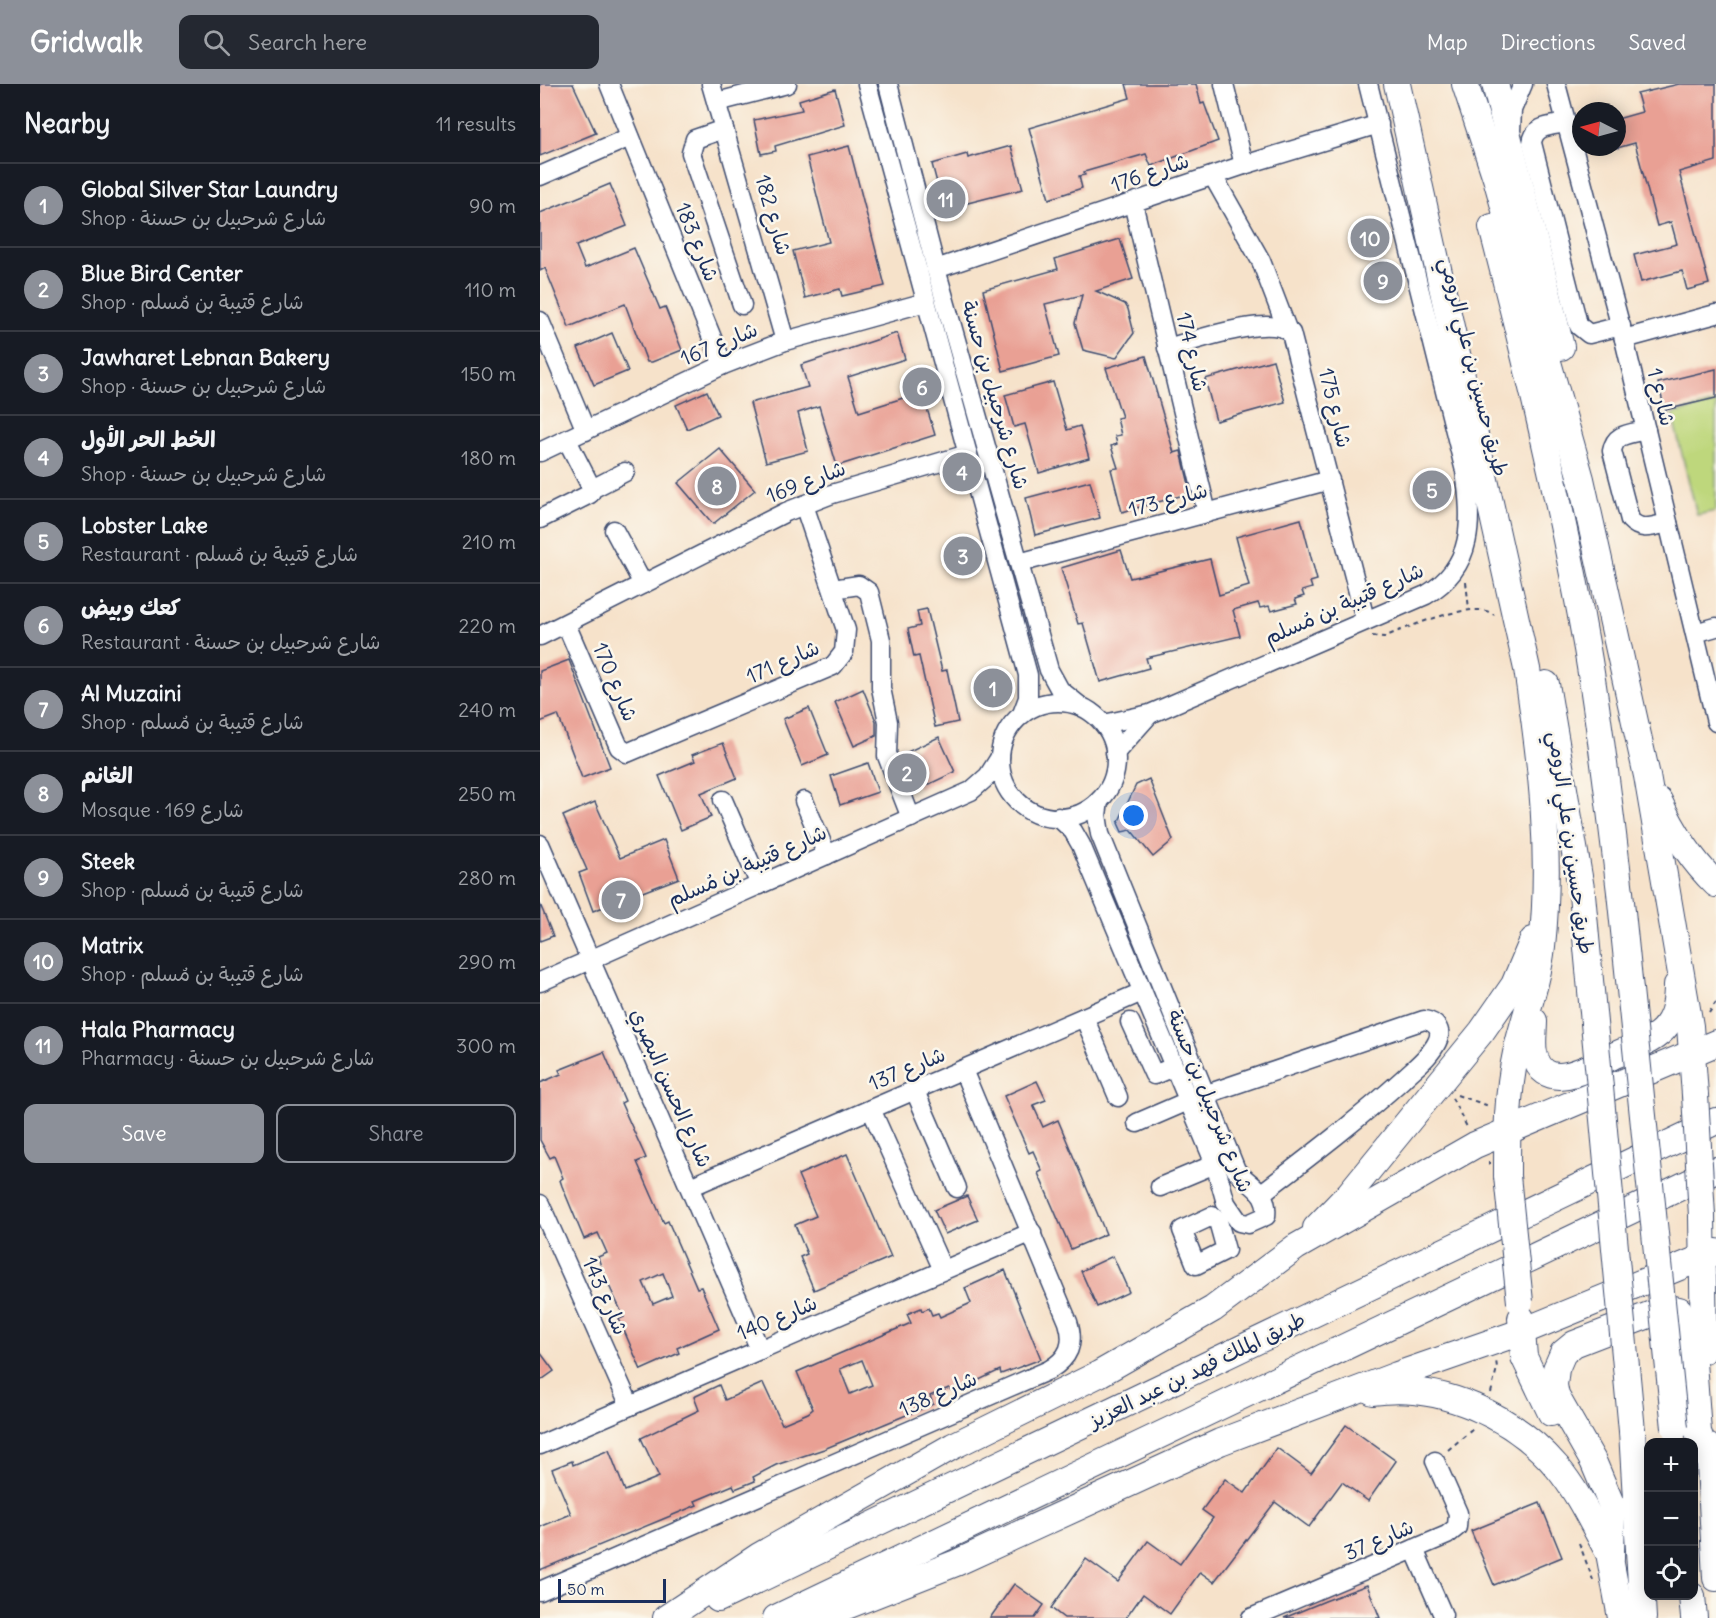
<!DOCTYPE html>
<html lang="en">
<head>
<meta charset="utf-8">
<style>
  body { margin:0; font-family:Delius,"Playpen Sans Arabic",sans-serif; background:#242831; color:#f1f3f6 }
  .controls { position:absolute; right:18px; bottom:18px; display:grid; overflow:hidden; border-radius:12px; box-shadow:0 3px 15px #0003 }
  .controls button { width:54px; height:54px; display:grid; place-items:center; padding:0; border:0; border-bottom:2px solid #363941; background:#171b24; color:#f1f3f6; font:30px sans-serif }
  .compass { position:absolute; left:1032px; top:18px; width:54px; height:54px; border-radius:50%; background:#171b24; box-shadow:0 3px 15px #0003; rotate:276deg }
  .scale { position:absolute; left:18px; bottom:15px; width:108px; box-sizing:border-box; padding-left:6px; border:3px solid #1b2f5e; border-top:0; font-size:16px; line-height:21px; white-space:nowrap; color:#1b2f5e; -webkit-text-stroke:4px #fbf7ec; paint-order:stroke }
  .you { position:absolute; left:594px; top:732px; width:21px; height:21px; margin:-15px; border:4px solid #fff; border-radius:50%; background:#1a73e8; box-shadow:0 0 0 9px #1a73e833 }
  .badge { display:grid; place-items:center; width:39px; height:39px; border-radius:50%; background:#8c9099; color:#fff; font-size:20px; font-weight:700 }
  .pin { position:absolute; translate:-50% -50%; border:3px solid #fff; box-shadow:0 2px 6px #0006 }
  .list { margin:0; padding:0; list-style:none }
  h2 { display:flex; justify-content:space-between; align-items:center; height:78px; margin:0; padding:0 24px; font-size:26px }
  h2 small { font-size:20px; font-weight:400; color:#9ea1a6 }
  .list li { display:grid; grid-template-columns:39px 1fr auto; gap:18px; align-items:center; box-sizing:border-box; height:84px; padding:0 24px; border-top:2px solid #363941 }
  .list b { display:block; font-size:22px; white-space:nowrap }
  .list p { margin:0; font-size:20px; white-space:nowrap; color:#9ea1a6 }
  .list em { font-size:20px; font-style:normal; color:#9ea1a6 }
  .actions { display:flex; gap:12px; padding:18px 24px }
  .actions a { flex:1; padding:14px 0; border:2px solid #8c9099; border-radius:12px; text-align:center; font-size:21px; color:#8c9099 }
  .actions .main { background:#8c9099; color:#fff }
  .icon { flex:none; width:33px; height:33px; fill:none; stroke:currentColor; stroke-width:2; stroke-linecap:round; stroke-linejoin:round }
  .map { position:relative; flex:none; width:1176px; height:1534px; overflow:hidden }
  header { display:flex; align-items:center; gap:36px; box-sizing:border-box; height:84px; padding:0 30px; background:#8c9099; color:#fff }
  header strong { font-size:28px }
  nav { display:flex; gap:33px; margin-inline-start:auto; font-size:21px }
  .search { width:420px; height:54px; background:#242831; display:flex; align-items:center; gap:15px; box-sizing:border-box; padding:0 21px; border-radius:12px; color:#9ea1a6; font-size:22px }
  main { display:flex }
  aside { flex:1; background:#171b24 }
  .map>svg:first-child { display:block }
  .green { fill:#bed77c; stroke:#6c836d; stroke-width:1.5 }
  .building { fill:#e9a094; fill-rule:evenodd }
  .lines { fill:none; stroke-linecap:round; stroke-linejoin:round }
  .minor-casing { stroke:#3c4a6e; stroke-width:21 }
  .highway-casing { stroke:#3c4a6e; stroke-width:28 }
  .path { stroke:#3c4a6e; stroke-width:2; stroke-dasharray:4.5 4.5; stroke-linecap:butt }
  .minor { stroke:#fff; stroke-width:18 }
  .highway { stroke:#fff; stroke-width:26 }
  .highway-bridge-casing { stroke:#3c4a6e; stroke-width:28; stroke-linecap:butt }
  .path-bridge { stroke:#3c4a6e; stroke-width:2; stroke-dasharray:4.5 4.5; stroke-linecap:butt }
  .highway-bridge { stroke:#fff; stroke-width:26 }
  .labels { text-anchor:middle; stroke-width:5; stroke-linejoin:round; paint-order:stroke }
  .street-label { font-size:21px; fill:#1b2f5e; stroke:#fbf7ec }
</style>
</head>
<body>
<header>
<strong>Gridwalk</strong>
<div class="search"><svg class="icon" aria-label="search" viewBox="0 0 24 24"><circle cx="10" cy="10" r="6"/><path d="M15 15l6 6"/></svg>Search here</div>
<nav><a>Map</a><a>Directions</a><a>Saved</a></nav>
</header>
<main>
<aside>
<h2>Nearby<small>11 results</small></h2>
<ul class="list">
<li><span class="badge">1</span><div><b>Global Silver Star Laundry</b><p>Shop · شارع شرحبيل بن حسنة</p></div><em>90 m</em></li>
<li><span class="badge">2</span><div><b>Blue Bird Center</b><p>Shop · شارع قتيبة بن مُسلم</p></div><em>110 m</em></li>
<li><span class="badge">3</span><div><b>Jawharet Lebnan Bakery</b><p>Shop · شارع شرحبيل بن حسنة</p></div><em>150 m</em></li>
<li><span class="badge">4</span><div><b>الخط الحر الأول</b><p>Shop · شارع شرحبيل بن حسنة</p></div><em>180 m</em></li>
<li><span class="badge">5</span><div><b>Lobster Lake</b><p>Restaurant · شارع قتيبة بن مُسلم</p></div><em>210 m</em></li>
<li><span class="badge">6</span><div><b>كعك وبيض</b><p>Restaurant · شارع شرحبيل بن حسنة</p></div><em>220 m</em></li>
<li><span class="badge">7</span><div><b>Al Muzaini</b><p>Shop · شارع قتيبة بن مُسلم</p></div><em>240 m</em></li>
<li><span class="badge">8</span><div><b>الغانم</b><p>Mosque · شارع 169</p></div><em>250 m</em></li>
<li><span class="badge">9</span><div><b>Steek</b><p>Shop · شارع قتيبة بن مُسلم</p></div><em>280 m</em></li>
<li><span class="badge">10</span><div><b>Matrix</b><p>Shop · شارع قتيبة بن مُسلم</p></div><em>290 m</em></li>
<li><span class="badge">11</span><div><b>Hala Pharmacy</b><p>Pharmacy · شارع شرحبيل بن حسنة</p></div><em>300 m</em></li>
</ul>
<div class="actions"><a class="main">Save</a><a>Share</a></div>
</aside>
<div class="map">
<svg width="1176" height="1534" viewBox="0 0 1176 1534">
  <rect width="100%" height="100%" fill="#fbf7ec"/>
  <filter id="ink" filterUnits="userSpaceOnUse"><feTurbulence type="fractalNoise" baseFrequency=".0167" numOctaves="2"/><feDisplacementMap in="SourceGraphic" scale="12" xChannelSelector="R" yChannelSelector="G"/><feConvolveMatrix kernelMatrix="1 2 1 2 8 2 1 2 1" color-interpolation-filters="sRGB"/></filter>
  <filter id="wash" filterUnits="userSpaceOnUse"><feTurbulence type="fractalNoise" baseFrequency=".008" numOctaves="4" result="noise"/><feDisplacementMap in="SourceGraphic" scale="24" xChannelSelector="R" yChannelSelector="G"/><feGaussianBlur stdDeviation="1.35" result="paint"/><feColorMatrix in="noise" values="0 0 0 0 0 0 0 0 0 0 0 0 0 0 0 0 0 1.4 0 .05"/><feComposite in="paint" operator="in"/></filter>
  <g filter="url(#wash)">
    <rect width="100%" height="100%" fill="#f6e2ca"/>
    <polygon class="green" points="1176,319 1176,427 1157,431 1132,330"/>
    <g id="blocks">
      <g class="building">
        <polygon points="0,0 33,0 56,49 0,72"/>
        <polygon points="586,0 656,0 661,20 664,19 678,57 611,82 606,70 544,88 545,91 539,92 542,104 509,115 489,44 590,14"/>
        <polygon points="1139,0 1176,0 1176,77 1139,88 1169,200 1147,206 1142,187 1101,198 1094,171 1137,160 1131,138 1117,142 1095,59 1077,64 1077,35 1102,28 1097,10"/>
        <polygon points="295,5 305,41 235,62 236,67 221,70 214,36 262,26 259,16"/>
        <polygon points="309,62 345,202 302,212 300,205 265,214 253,167 289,158 267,73"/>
        <polygon points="471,62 483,105 404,125 392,80 427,70 428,74"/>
        <polygon points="70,100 87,142 36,162 45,184 94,164 120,225 125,223 142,266 112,278 107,278 85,220 29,243 5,184 0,187 0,129"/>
        <polygon points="580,155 593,195 556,207 585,220 588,225 594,249 576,274 543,266 535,239 542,211 505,220 519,272 463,287 443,206 518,185 515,175"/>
        <polygon points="852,189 855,201 833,205 831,193"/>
        <polygon points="72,249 88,287 54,301 38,264"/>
        <polygon points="357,249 365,275 308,293 319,328 382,308 395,351 297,382 279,322 258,329 268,367 226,378 210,319 268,303 261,281"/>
        <polygon points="606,272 634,369 641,367 651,409 582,428 571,385 578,384 571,362 577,360 575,352 581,351 577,334 582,333 566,284"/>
        <polygon points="733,276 745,318 676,337 665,295"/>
        <polygon points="1176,285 1176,314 1125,326 1118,299"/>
        <polygon points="513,298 527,346 540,342 549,374 499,389 485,340 474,343 465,311"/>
        <polygon points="167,307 178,331 147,345 136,321"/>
        <polygon points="180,365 215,406 173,440 138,399"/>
        <polygon points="550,397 560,434 495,451 486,414"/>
        <polygon points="899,398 902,409 884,414 881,403"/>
        <polygon points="761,435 777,496 770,498 772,504 762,507 764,512 755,515 757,520 731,527 729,522 720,524 718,519 693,526 700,552 606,574 609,584 560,598 543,539 538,540 521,484 581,466 590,494 670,475 679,511 709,502 696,453"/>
        <polygon points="387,525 402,587 407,586 418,638 395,643 379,572 374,573 368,545 380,542 377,527"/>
        <polygon points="29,576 70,683 42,694 18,631 0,638 0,587"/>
        <polygon points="323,605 336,637 336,652 314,662 295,618"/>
        <polygon points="269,624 288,671 262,682 243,635"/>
        <polygon points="399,653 415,688 379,705 363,670"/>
        <polygon points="183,659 197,694 161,709 171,733 141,746 119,692 155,677 152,671"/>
        <polygon points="328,679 338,708 300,721 291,692"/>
        <polygon points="609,695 633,756 613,773 591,746 582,748 578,739 596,701"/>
        <polygon points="55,718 80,774 124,756 139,794 53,827 39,789 47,786 23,732"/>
        <polygon points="0,820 13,852 0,857"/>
        <path d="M64 968 85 1017 81 1019 106 1074 97 1078 124 1139 128 1137 157 1204 161 1203 179 1245 137 1264 139 1269 101 1286 79 1235 84 1233 63 1189 58 1173 67 1169 58 1149 44 1155 22 1102 20 1096 23 1094 14 1072 10 1074 0 1056V999L21 990 19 986ZM123 1189 132 1212 113 1220 103 1198Z"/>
        <polygon points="497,997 506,1016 493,1021 503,1043 518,1036 566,1150 531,1165 498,1089 502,1087 493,1067 489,1069 464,1012"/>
        <polygon points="307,1070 351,1173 274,1206 260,1173 267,1170 255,1141 276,1132 258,1091"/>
        <polygon points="427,1112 438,1136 405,1150 394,1126"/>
        <polygon points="573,1172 589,1208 557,1223 541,1187"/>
        <path d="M465 1186 501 1275 461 1290 460 1286 420 1305 411 1306 409 1304 390 1312 393 1320 284 1365 236 1381 213 1393 215 1397 195 1405 193 1401 155 1417 157 1421 0 1486V1443L31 1430 12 1385 32 1377 33 1381 69 1366 85 1407 119 1393 101 1354 159 1326 154 1313 179 1301 185 1316 223 1299 242 1340 268 1329 273 1325 257 1288 371 1239 367 1230 381 1224 382 1227 389 1224 392 1231 398 1229 400 1233 431 1219 425 1204ZM322 1276 332 1301 310 1310 300 1285Z"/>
        <polygon points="0,1268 14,1287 0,1297"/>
        <polygon points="806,1341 856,1377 828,1417 802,1398 769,1443 735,1418 674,1498 660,1488 630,1530 603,1510 586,1534 524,1534 511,1524 546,1475 578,1498 608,1457 640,1480 673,1434 662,1426 685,1395 705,1409 737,1364 771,1389"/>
        <polygon points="1000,1419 1022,1473 954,1501 931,1447"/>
        <polygon points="474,1500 504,1521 495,1534 450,1534"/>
        <polygon points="827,1501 840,1534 744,1534 785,1517"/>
      </g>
    </g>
  </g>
  <g filter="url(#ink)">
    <use href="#blocks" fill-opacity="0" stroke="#3c4a6e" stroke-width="1.5"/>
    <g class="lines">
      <g class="minor-casing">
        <g id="minor">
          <polyline points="69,0 183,281"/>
          <polyline points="171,0 245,257"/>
          <polyline points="327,0 488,591 488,614 482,630"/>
          <polyline points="348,0 396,185 509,586 520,606 540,622"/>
          <polyline points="684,0 704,81"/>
          <polyline points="1016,0 1084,255 1176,638"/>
          <polyline points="177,18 247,0"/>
          <path d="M1026 39C1011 42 994 41 992 59L1037 236 1039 242 1049 250 1081 242"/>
          <polyline points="184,45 155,55 151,69 202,221"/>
          <polyline points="971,47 972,26 983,0"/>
          <polyline points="0,92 90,53"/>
          <polyline points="673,92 721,177 747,245"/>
          <polyline points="593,119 667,429"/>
          <polyline points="396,185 704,81 839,40"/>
          <polyline points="0,237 46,347"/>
          <polyline points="1084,255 1176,230"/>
          <path d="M627 264C654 257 731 229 751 249L825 535"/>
          <path d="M1106 346C1090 350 1075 349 1072 367L1090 436C1101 448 1114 442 1128 439"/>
          <polyline points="27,356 52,405"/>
          <polyline points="0,368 183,281 245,257 386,218"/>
          <polyline points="0,435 50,410 52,405 85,388"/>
          <polyline points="74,446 103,500"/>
          <polyline points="479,479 790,396"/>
          <polyline points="293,505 319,501 329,508 341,556 341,604 348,638 347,672 371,734"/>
          <polyline points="26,540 79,663 87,669 293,582 304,568 306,546 264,421"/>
          <polyline points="1155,549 1176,543"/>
          <polyline points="0,552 246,428 292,410 428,370"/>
          <circle cx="518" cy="676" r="58"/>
          <path d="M564 640 610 630 886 511C935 482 932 437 925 387L828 0"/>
          <polyline points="575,669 609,631"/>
          <polyline points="183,716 220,801"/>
          <polyline points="264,717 287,771"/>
          <path d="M518 733 533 747 541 761 675 1080 686 1119 699 1138 708 1140 726 1132C729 1106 710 1103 696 1086L560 750 557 731 559 717"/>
          <polyline points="0,760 220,1266"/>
          <polyline points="0,898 431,707 448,692 460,673"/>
          <polyline points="544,933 578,1013"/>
          <polyline points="590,938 614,991 633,983"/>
          <polyline points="375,1007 417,1104"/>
          <path d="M667 1010 884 936C896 938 903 946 897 958 890 973 874 984 863 995 818 1036 770 1072 722 1109"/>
          <polyline points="331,1025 403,1186"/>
          <polyline points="597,1039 648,1017"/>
          <polyline points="150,1103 602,908"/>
          <polyline points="620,1103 675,1080"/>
          <polyline points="0,1120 90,1322"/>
          <polygon points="672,1132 678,1137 686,1166 656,1181 642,1146"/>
          <polyline points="0,1361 492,1148"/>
          <polyline points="874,1465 903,1531"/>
          <path d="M0 1507 509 1286C529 1274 535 1260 528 1238L423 986"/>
          <polyline points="711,1534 907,1451 917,1443 918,1429 895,1377"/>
        </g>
      </g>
      <g class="highway-casing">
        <g id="highway">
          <path d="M857 0 987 585C1001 677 1012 768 1002 862 998 899 984 933 976 969 967 1009 967 1050 967 1092"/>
          <polyline points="925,0 956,94 1041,395 1107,692 1150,942 1155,1011"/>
          <polyline points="955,0 1021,263"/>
          <path d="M952 143C988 283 1022 423 1047 565 1061 645 1070 727 1080 808"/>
          <polyline points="1006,600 1042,810"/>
          <path d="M1119 717C1134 749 1151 776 1176 800"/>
          <path d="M994 937C994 947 992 959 994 969 1004 1013 1051 982 1075 971 1093 963 1116 957 1127 941 1136 929 1137 914 1137 901"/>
          <polyline points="1162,1132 1164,1266"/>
          <polyline points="776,1144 809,1110 942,947 974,901 993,856"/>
          <polyline points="981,1234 984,1273 1011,1329"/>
          <path d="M833 1308C900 1298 974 1332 1017 1383 1039 1409 1054 1443 1071 1473"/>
          <polyline points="1092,1347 1103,1534"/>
          <polyline points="1169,1363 1176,1494"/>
          <polyline points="1067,1458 1081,1534"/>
          <polyline points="1071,1473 1072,1422 1053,1377 1016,1312 1014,1301 1016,1285 1023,1269 1034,1260 1127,1224 1139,1226 1151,1250 1158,1348 1170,1380"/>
          <polyline points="1152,1512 1154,1534"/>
          <polyline points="178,1515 1176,1037"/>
          <polyline points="126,1534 219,1472 413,1362 559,1290 673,1225 756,1163 935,1061 1176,959"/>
          <polyline points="236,1534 1176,1086"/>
          <polyline points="276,1534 416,1479 680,1358 857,1291 981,1248 1176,1168"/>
        </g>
      </g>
      <g class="path">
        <polyline points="926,498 929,525"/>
        <path d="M832 552 844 553C866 544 935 514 954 531"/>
        <polyline points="1169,929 1176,918"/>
        <polyline points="917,1011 949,1022"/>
        <polyline points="912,1014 927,1043"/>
        <polyline points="951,1309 957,1284 956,1276"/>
        <polyline points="908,1366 933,1345"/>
        <polyline points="1039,1459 1053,1496"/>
      </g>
      <use href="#minor" class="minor"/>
      <use href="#highway" class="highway"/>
      <g class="highway-bridge-casing">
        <g id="highway-bridge">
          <polyline points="1080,808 1135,1344"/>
          <polyline points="1042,810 1092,1347"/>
          <polyline points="1155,1011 1162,1132"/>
          <polyline points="967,1092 980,1218"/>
        </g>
      </g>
      <polyline class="path-bridge" points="949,1077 949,1083"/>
      <use href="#highway-bridge" class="highway-bridge"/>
    </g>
  </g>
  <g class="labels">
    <g class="street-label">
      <text transform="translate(610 89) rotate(-19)" y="7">شارع 176</text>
      <text transform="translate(233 131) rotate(74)" y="7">شارع 182</text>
      <text transform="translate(157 158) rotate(68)" y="7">شارع 183</text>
      <text transform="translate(179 260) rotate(-23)" y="7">شارع 167</text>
      <text transform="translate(652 268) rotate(77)" y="7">شارع 174</text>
      <text transform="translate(934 283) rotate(76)" y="7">طريق حسين بن علي الرومي</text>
      <text transform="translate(455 311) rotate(74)" y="7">شارع شرحبيل بن حسنة</text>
      <text transform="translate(1121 313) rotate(76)" y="7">شارع 1</text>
      <text transform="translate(795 324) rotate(76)" y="7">شارع 175</text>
      <text transform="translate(266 398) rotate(-21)" y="7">شارع 169</text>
      <text transform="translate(628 416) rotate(-15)" y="7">شارع 173</text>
      <text transform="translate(804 520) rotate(-24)" y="7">شارع قتيبة بن مُسلم</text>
      <text transform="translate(243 578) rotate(-24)" y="7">شارع 171</text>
      <text transform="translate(75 598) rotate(67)" y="7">شارع 170</text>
      <text transform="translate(1031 759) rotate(82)" y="7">طريق حسين بن علي الرومي</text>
      <text transform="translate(207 782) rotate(-24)" y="7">شارع قتيبة بن مُسلم</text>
      <text transform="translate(367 985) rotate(-23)" y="7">شارع 137</text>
      <text transform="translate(131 1004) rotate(66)" y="7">شارع الحسن البصري</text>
      <text transform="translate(670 1017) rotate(68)" y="7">شارع شرحبيل بن حسنة</text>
      <text transform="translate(65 1212) rotate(66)" y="7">شارع 143</text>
      <text transform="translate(237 1234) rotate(-23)" y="7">شارع 140</text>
      <text transform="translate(657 1286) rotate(-26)" y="7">طريق الملك فهد بن عبد العزيز</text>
      <text transform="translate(398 1310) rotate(-24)" y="7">شارع 138</text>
      <text transform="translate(839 1456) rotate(-23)" y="7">شارع 37</text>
    </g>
  </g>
</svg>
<div class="controls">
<button>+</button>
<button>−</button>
<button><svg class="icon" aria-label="locate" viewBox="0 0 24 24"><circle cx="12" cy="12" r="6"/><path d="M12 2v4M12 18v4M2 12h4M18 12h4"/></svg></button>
</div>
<svg class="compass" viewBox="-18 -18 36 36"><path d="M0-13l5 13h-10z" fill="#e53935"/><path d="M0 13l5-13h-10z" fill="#9ea1a6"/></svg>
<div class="scale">50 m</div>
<div class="you"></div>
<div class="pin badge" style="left:453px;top:604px">1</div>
<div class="pin badge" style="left:367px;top:689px">2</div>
<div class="pin badge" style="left:423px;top:472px">3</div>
<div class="pin badge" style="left:422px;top:388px">4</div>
<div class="pin badge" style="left:892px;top:406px">5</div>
<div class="pin badge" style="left:382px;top:303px">6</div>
<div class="pin badge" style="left:81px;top:816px">7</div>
<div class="pin badge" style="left:177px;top:402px">8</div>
<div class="pin badge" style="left:843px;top:197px">9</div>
<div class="pin badge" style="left:830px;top:154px">10</div>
<div class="pin badge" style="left:406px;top:115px">11</div>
</div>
</main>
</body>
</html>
